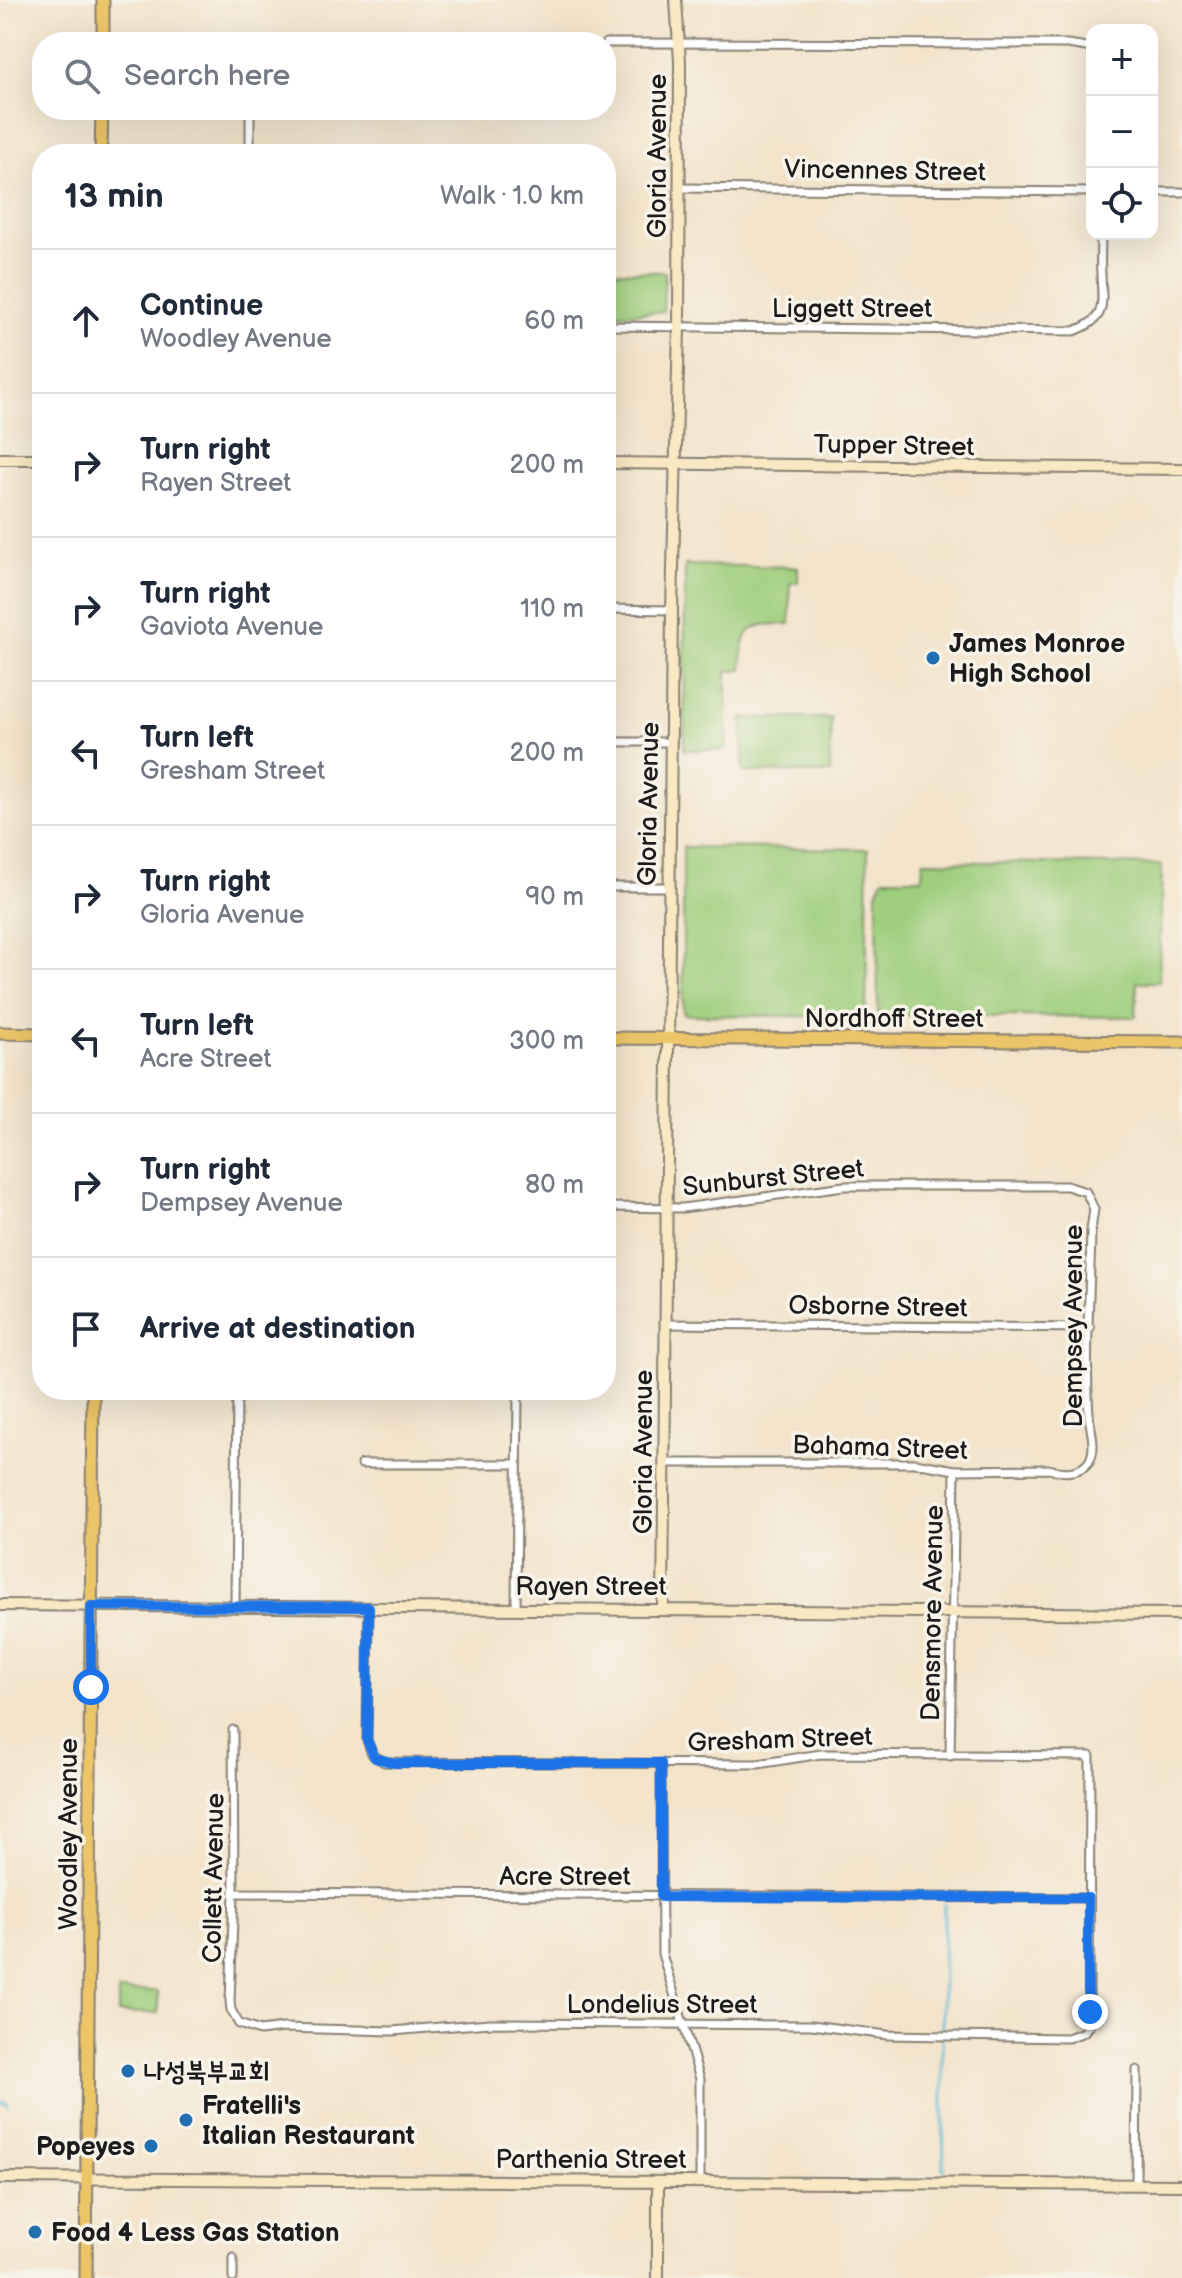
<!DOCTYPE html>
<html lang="en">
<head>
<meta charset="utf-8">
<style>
  body { margin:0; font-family:"Balsamiq Sans","Poor Story",sans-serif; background:#f6f6f7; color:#1f2937 }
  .controls { position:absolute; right:24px; top:24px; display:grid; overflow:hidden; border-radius:16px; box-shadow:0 8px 32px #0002 }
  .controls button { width:72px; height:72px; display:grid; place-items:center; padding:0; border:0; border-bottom:2px solid #e0e1e3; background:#fff; color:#1f2937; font:40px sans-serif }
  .stop { position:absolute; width:24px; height:24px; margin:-18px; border:6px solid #1a73e8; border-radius:50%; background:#fff }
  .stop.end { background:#1a73e8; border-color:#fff; box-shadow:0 2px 8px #0008 }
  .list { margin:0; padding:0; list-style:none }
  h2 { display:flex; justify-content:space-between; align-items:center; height:104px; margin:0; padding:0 32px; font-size:34px }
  h2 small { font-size:26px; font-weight:400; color:#747a83 }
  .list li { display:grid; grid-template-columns:52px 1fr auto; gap:24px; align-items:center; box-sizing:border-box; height:144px; padding:0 32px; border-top:2px solid #e0e1e3 }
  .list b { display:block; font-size:30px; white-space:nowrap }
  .list p { margin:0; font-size:26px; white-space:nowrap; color:#747a83 }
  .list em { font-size:26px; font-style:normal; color:#747a83 }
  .icon { flex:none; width:44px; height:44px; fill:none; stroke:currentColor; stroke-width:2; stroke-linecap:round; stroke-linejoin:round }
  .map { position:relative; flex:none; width:1182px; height:2278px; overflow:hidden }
  .search { position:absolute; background:#fff; box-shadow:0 8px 32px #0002; left:32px; top:32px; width:584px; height:88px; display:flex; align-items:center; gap:20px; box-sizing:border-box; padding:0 28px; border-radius:32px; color:#747a83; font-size:30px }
  .panel { position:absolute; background:#fff; box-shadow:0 8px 32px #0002; left:32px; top:144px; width:584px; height:1256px; border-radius:32px }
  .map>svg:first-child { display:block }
  .green { fill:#9ece7d; stroke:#5d754c; stroke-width:2 }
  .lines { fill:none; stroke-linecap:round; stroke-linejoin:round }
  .stream { stroke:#57bbd6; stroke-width:3 }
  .street-casing { stroke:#888073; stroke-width:11 }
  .secondary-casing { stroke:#888073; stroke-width:14 }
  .primary-casing { stroke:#888073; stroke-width:15 }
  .street { stroke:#fff; stroke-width:7 }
  .secondary { stroke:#f8e8c3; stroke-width:10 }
  .primary { stroke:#edc569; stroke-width:11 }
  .route { stroke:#1a73e8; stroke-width:10 }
  .poi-dot { fill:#1f6fb2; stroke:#f7f3e8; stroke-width:3 }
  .labels { text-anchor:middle; stroke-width:7; stroke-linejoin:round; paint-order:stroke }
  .street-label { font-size:26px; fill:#1c1c1c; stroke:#f7f3e8 }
  .poi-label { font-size:26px; font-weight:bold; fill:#1c1c1c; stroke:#f7f3e8; text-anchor:start }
</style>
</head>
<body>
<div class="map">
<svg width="1182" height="2278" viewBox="0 0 1182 2278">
  <rect width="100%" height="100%" fill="#f7f3e8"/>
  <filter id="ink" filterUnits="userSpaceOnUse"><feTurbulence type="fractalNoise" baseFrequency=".0125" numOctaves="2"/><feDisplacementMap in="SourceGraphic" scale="16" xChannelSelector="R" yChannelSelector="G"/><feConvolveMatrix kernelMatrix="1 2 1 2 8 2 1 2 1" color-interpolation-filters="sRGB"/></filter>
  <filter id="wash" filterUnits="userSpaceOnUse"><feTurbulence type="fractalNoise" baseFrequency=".006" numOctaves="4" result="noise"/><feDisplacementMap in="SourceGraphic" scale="32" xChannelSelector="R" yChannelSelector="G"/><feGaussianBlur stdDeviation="1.8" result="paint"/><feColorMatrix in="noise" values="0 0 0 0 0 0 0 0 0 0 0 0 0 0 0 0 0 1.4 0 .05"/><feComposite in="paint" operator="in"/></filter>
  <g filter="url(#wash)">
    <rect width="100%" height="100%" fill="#f3e3ca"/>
    <g class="green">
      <polygon points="606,271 665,272 663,312 606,314"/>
      <path d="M685 565 798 567V583H790V624C748 623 742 628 742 670L727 671V750H684Z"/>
      <polygon points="743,718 831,718 830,773 743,772"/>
      <polygon points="683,847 868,849 866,1017 688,1015 683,1013"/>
      <polygon points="923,861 1162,865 1159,982 1137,982 1136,1017 878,1015 877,893 883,878 922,878"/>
      <rect x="118" y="1991" width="40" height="22"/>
    </g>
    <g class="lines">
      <g class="stream">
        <polyline points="0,2102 7,2102 8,2105"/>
        <polyline points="944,2170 942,2042 944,1904"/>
      </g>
    </g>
  </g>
  <g filter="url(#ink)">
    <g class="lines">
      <g class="street-casing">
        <g id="street">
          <polyline points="345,42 556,42"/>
          <polyline points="606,43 1068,44 1092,48"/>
          <polyline points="250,154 250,110"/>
          <polyline points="679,188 1092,192"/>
          <polyline points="1152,192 1182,192"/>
          <path d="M606 326 1074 331C1108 319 1102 304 1101 274 1100 260 1101 247 1101 234"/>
          <polyline points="606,609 672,610"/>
          <polyline points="606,742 671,742"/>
          <polyline points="606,887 669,887"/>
          <path d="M606 1207 683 1208 844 1186H1067L1086 1192 1094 1209 1091 1230C1090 1291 1085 1354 1089 1415 1090 1429 1098 1450 1088 1463 1077 1475 1061 1472 1048 1469L955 1470 915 1463H666"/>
          <polyline points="666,1324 1090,1328"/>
          <polyline points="362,1464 517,1464"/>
          <polyline points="235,1607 237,1390"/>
          <polyline points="516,1608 518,1390"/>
          <polyline points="233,1730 234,1893 230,2001 231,2010 239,2024 260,2031 283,2028 392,2031 490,2023 812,2025 887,2035 1068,2038 1084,2032 1089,2025 1090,1756 821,1754 758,1764 384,1762 372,1754 367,1740 369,1607"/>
          <polyline points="950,1756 955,1470"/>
          <polyline points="661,1763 662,1954 700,2079 700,2182"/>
          <polyline points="234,1893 1088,1898"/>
          <polyline points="1136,2185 1137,2070"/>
          <polyline points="233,2258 233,2278"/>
        </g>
      </g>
      <g class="secondary-casing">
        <g id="secondary">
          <polyline points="0,459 42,459"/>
          <polyline points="606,463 1182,469"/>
          <polyline points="0,1605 1182,1614"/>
          <polyline points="663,1609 672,610 679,327 680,62 676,0"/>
          <polyline points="0,2178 1182,2185"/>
          <polyline points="658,2182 658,2278"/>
        </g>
      </g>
      <g class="primary-casing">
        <g id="primary">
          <polyline points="103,42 103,0"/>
          <polyline points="101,154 102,110"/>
          <polyline points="0,1033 42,1034"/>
          <polyline points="606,1038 1182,1042"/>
          <polyline points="86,2278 93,1390"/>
        </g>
      </g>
      <use href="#street" class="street"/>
      <use href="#secondary" class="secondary"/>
      <use href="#primary" class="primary"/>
    </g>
  </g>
  <g class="lines" filter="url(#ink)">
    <polyline class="route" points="91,1687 91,1606 369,1607 367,1740 375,1758 395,1763 661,1763 661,1897 1088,1898 1088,1988 1090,2012"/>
  </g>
  <g class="poi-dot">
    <circle cx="933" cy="658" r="8"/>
    <circle cx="128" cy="2071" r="8"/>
    <circle cx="186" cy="2120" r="8"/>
    <circle cx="151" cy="2146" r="8"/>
    <circle cx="35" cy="2232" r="8"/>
  </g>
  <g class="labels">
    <g class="street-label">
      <text transform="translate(657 156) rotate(-90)" y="9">Gloria Avenue</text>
      <text transform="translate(885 170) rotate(1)" y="9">Vincennes Street</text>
      <text x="852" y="317">Liggett Street</text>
      <text transform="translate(894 445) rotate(1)" y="9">Tupper Street</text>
      <text transform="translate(648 804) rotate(-89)" y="9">Gloria Avenue</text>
      <text x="894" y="1027">Nordhoff Street</text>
      <text transform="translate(773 1177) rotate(-6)" y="9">Sunburst Street</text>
      <text transform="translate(878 1306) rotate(1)" y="9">Osborne Street</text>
      <text transform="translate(1073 1326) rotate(-90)" y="9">Dempsey Avenue</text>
      <text transform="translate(880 1447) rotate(2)" y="9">Bahama Street</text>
      <text transform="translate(643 1452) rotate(-90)" y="9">Gloria Avenue</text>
      <text x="591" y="1595">Rayen Street</text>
      <text transform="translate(932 1613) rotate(-89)" y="9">Densmore Avenue</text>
      <text transform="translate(780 1739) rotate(-2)" y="9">Gresham Street</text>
      <text transform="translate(68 1834) rotate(-90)" y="9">Woodley Avenue</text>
      <text x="565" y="1885">Acre Street</text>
      <text transform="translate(213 1878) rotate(-89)" y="9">Collett Avenue</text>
      <text x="662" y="2013">Londelius Street</text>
      <text x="591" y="2168">Parthenia Street</text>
    </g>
    <g class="poi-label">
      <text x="949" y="652">James Monroe<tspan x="949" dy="30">High School</tspan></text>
      <text x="144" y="2080">나성북부교회</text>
      <text x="202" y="2114">Fratelli's<tspan x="202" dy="30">Italian Restaurant</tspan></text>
      <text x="135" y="2155" text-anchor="end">Popeyes</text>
      <text x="51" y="2241">Food 4 Less Gas Station</text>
    </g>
  </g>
</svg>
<div class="controls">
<button>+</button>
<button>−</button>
<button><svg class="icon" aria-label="locate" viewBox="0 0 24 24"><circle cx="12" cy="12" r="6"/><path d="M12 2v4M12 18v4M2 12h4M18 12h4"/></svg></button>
</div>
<div class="stop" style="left:91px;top:1687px"></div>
<div class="stop end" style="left:1090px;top:2012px"></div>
<div class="search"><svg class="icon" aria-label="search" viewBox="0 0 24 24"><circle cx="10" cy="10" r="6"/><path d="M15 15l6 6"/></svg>Search here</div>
<section class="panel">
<h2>13 min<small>Walk · 1.0 km</small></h2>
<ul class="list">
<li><svg class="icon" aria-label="ahead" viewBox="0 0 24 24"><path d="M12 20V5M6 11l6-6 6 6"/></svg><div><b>Continue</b><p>Woodley Avenue</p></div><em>60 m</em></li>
<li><svg class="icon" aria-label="right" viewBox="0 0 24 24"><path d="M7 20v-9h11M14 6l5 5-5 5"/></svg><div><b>Turn right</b><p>Rayen Street</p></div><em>200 m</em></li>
<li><svg class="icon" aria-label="right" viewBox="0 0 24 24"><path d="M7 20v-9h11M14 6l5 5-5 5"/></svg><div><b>Turn right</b><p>Gaviota Avenue</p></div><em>110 m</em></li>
<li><svg class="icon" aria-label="left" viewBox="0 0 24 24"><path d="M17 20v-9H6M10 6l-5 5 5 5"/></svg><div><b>Turn left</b><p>Gresham Street</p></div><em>200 m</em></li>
<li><svg class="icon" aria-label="right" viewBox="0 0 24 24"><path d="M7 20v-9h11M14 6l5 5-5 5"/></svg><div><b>Turn right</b><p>Gloria Avenue</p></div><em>90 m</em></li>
<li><svg class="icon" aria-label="left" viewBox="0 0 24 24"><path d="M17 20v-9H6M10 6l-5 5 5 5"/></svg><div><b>Turn left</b><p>Acre Street</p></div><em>300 m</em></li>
<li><svg class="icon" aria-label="right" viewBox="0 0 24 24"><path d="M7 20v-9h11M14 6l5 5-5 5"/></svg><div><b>Turn right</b><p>Dempsey Avenue</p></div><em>80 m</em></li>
<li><svg class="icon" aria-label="arrive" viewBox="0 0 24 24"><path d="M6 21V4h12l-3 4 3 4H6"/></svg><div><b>Arrive at destination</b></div></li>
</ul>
</section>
</div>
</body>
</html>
